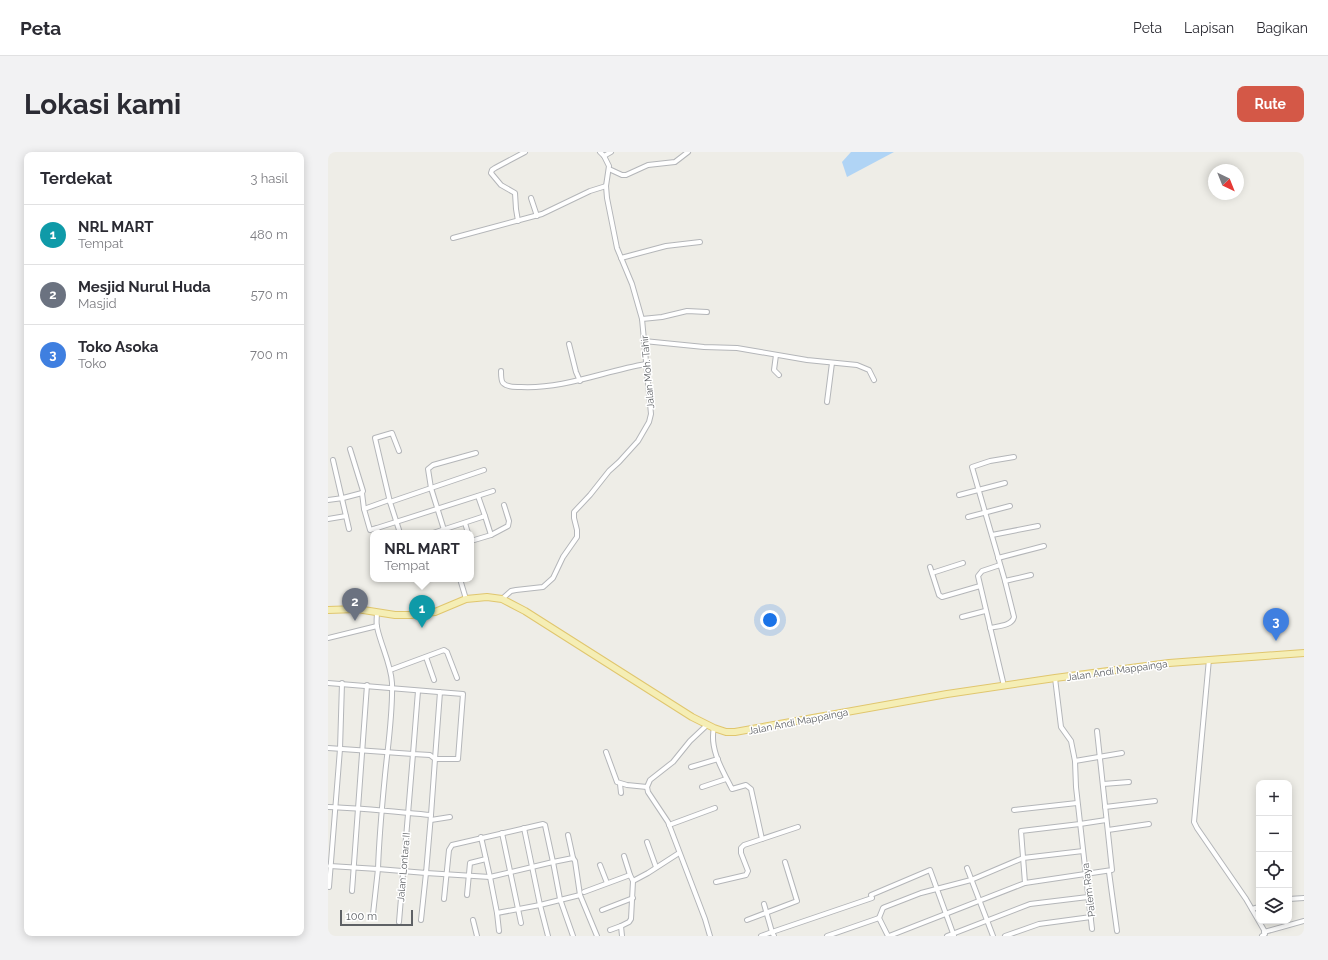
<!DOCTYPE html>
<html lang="id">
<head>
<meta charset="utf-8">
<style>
  body { margin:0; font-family:Raleway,sans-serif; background:#f2f2f3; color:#2b2b33 }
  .controls { position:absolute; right:12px; bottom:12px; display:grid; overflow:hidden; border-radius:8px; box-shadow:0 2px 10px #0003 }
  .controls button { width:36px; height:36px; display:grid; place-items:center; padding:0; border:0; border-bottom:1px solid #e1e1e2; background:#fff; color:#2b2b33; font:20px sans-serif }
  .compass { position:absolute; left:880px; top:12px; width:36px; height:36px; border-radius:50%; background:#fff; box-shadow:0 2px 10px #0003; rotate:137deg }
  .scale { position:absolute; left:12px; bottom:10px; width:73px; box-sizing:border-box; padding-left:4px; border:2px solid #5e6165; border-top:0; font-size:11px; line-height:14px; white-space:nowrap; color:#5e6165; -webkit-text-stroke:3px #fff; paint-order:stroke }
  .you { position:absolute; left:442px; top:468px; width:14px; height:14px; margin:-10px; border:3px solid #fff; border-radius:50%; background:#1a73e8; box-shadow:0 0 0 6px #1a73e833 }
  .badge { display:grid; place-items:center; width:26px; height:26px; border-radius:50%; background:#d45847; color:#fff; font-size:13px; font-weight:700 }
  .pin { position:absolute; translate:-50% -33px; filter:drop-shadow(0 1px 2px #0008) }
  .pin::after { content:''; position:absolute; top:21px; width:14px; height:12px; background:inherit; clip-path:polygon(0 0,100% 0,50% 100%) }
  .popup { position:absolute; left:42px; top:378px; width:104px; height:52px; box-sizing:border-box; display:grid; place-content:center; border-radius:8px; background:#fff; filter:drop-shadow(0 1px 3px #0005); font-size:13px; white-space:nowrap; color:#7c7c81 }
  .popup b { font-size:15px; color:#2b2b33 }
  .popup::after { content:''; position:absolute; left:50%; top:100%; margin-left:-8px; border:8px solid transparent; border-top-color:#fff }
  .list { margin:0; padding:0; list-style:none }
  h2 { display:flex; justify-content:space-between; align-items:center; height:52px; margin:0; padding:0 16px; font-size:17px }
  h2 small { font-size:13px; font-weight:400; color:#7c7c81 }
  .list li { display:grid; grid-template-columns:26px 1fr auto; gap:12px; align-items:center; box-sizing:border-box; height:60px; padding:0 16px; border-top:1px solid #e1e1e2 }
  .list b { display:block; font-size:15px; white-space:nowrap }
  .list p { margin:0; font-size:13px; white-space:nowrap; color:#7c7c81 }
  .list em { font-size:13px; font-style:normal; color:#7c7c81 }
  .icon { flex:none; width:22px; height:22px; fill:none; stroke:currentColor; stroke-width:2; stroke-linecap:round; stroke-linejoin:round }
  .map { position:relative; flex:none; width:976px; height:784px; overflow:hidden; border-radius:8px }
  header { display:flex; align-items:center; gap:24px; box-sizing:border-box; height:56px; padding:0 20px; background:#fff; border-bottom:1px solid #e1e1e2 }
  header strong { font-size:19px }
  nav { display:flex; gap:22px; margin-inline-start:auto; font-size:14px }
  .intro { display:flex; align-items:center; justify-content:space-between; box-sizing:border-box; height:96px; padding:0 24px }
  h1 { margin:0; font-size:28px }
  .button { padding:10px 18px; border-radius:8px; background:#d45847; color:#fff; font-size:14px; font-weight:700 }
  main { display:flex; gap:24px; padding:0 24px }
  aside { flex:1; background:#fff; border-radius:8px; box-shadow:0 2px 10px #0003 }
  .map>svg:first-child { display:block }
  .water { fill:#b0d4f5 }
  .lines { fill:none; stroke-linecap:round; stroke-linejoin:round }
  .minor-casing { stroke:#b4b6b9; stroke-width:6 }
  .primary-casing { stroke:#e0c66e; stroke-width:8 }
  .minor { stroke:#fff; stroke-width:4 }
  .primary { stroke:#f5eeb5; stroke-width:6 }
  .labels { text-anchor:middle; stroke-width:3; stroke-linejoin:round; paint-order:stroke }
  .street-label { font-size:10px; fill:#5e6165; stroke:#fff }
</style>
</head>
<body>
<header>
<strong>Peta</strong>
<nav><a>Peta</a><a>Lapisan</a><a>Bagikan</a></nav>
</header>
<div class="intro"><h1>Lokasi kami</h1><a class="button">Rute</a></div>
<main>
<aside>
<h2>Terdekat<small>3 hasil</small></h2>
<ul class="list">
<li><span class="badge" style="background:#0f9aa8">1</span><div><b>NRL MART</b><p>Tempat</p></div><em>480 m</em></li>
<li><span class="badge" style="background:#6b7280">2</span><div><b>Mesjid Nurul Huda</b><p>Masjid</p></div><em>570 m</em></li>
<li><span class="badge" style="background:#3f7fe0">3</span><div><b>Toko Asoka</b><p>Toko</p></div><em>700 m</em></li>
</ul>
</aside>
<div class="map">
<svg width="976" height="784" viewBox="0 0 976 784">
  <rect width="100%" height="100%" fill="#eeede7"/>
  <polygon class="water" points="523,0 566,0 519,25 514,10"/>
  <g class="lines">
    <g class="minor-casing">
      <g id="minor">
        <polyline points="276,4 283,0"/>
        <polyline points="281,17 294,23 298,23 320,13 347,10 360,0"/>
        <polyline points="203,46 209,64"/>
        <polyline points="190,69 188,57 187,41 173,33 163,21 164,18 167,16 197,0"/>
        <polyline points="125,86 214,62 262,39 278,34"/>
        <polyline points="293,106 338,94 372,90"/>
        <polyline points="314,167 334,165 359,159 379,160"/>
        <polyline points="316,189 376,195 409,196 479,208 529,213 541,218 546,228"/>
        <polyline points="241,192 248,220 252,229"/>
        <polyline points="448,203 446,218 451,223"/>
        <path d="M173 219C173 223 173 229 175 231 180 236 188 235 193 235 237 237 276 219 318 212"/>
        <polyline points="499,250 504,211"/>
        <polyline points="22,297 35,339 34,341 36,357"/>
        <polyline points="5,308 21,377"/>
        <polyline points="631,343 677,331"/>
        <polyline points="150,344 157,364"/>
        <polyline points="0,348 15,346 34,341"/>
        <polyline points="62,350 47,286 64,281 71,299"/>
        <polyline points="640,365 682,354"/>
        <polyline points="0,367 18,364"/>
        <polyline points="137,371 140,381"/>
        <polyline points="49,376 42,378 36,357 61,348"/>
        <polyline points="50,381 49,376 165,339"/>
        <polyline points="72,381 62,350 156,318"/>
        <polyline points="105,381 157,364 163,383"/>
        <polyline points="117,381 103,336 100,317 105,313 148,301"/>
        <polyline points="664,383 710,374"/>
        <polyline points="143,389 163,383 180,374 181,369 176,353"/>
        <polyline points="670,406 716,394"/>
        <polyline points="672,413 654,419 650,424 676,534"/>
        <polyline points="602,415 611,443 614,445 652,434"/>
        <polyline points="604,421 635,411"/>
        <polyline points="132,427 138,447"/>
        <polyline points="677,429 703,423"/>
        <polyline points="174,447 183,439 188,438 215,435 225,426 235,405 249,385 249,378 246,366 246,360 262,343 281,319 291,310 310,289 321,270 323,262 314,167 304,132 289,96 279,46 278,34 281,14 276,4 272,0"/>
        <polyline points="634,465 657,459"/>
        <path d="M662 476C670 474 684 474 686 465L677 429 644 315 662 309 686 305"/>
        <polyline points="0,486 49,474"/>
        <polyline points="98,505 106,528"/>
        <polyline points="881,507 866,670 869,676 918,747 936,778 937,782 934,784"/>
        <polyline points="62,518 116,498 119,500 129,526"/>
        <polyline points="727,526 733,575 743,589 747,609 748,635 764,777"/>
        <polyline points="0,531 135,542 130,607 107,607 112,540"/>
        <polyline points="90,539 85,602 102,603 107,607 103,663"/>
        <polyline points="379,573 362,589 345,610 322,628 319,635 320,640 340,670 377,767 382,784"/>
        <path d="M386 576C381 597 395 619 404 637L418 633 423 637 434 687 416 693 413 696V701L420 719 418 723 388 730"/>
        <polyline points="0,596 85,602 71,770"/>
        <polyline points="278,600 289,630 299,633 319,635"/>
        <polyline points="747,609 794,601"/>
        <polyline points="363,615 390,607"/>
        <polyline points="292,632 293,641"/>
        <polyline points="775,632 801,630"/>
        <polyline points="374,635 398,627"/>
        <path d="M0 655C35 656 69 660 103 663L98 721 50 717C51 685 54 654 57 623 60 593 65 561 64 531 63 512 53 494 49 475 48 470 49 465 49 460"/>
        <polyline points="777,655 827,649"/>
        <polyline points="686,658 749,651"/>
        <polyline points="103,668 122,665"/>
        <polyline points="341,673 387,656"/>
        <polyline points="196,676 212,753 220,784"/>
        <polyline points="780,678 821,672"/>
        <polyline points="174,681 193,771"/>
        <polyline points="240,683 245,706"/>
        <polyline points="153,685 162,725 169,761 212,753 252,743"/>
        <polyline points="434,687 470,675"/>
        <polyline points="319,690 328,715"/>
        <polyline points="296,704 302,723"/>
        <polyline points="272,713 279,731"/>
        <polyline points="2,714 50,717 45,762"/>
        <polyline points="639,716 665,784"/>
        <polyline points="781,720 789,779"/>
        <polyline points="697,731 784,718 769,579"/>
        <polyline points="1,735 12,597 14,531"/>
        <polyline points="24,739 39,533"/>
        <polyline points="256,740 302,723 305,729"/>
        <polyline points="139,743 142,711 158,707"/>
        <polyline points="116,747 121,698 124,693 215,672 217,673 225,710 245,706 247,709 252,743 269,784"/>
        <polyline points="961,747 976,746"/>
        <polyline points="924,757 931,755"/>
        <polyline points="274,758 305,746"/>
        <polyline points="169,761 171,779"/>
        <polyline points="551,766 555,756 557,755 593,741 643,728 695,706 755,699"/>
        <polyline points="551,766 560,784"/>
        <polyline points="93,768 98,721 162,725 225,710 232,747 245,784"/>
        <polyline points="145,768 149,784"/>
        <polyline points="419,768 469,749 457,710"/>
        <polyline points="282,778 293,774"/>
        <polyline points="936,780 976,769"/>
        <polyline points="294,784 293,774 301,770 303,767 305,729 320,721 351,701"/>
        <polyline points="433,784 444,780 436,752"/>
        <polyline points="446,784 444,780 544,746 543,743 602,718 626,784"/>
        <polyline points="499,784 551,766"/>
        <polyline points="561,784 697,731 693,679 752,672 778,668"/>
        <polyline points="619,784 702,752 760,745"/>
        <polyline points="677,784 711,772 763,765"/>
      </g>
    </g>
    <g class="primary-casing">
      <polyline id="primary" points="0,458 29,457 67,463 83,463 107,460 138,447 159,445 174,447 197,459 364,565 386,576 398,580 407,580 619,542 727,526 841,511 976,501"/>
    </g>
    <use href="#minor" class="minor"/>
    <use href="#primary" class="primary"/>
  </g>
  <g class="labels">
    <g class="street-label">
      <text transform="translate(319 220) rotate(-95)" y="4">Jalan Moh. Tahir</text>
      <text transform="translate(789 518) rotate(-8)" y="4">Jalan Andi Mappainga</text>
      <text transform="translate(470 569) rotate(-11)" y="4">Jalan Andi Mappainga</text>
      <text transform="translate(75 715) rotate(-85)" y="4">Jalan Lontara II</text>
      <text transform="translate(760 738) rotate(-97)" y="4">Palem Raya</text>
    </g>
  </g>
</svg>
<div class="controls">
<button>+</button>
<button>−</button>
<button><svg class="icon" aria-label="locate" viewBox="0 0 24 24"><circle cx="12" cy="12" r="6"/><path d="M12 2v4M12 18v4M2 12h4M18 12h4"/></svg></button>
<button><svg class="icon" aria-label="layers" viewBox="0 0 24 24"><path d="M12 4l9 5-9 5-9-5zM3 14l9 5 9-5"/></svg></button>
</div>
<svg class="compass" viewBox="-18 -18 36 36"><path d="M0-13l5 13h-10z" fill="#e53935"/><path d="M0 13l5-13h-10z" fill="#7c7c81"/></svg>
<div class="scale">100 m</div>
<div class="you"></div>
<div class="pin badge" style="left:94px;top:476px;background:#0f9aa8">1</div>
<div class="popup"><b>NRL MART</b>Tempat</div>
<div class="pin badge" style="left:27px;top:469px;background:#6b7280">2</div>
<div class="pin badge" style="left:948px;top:489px;background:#3f7fe0">3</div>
</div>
</main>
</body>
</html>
